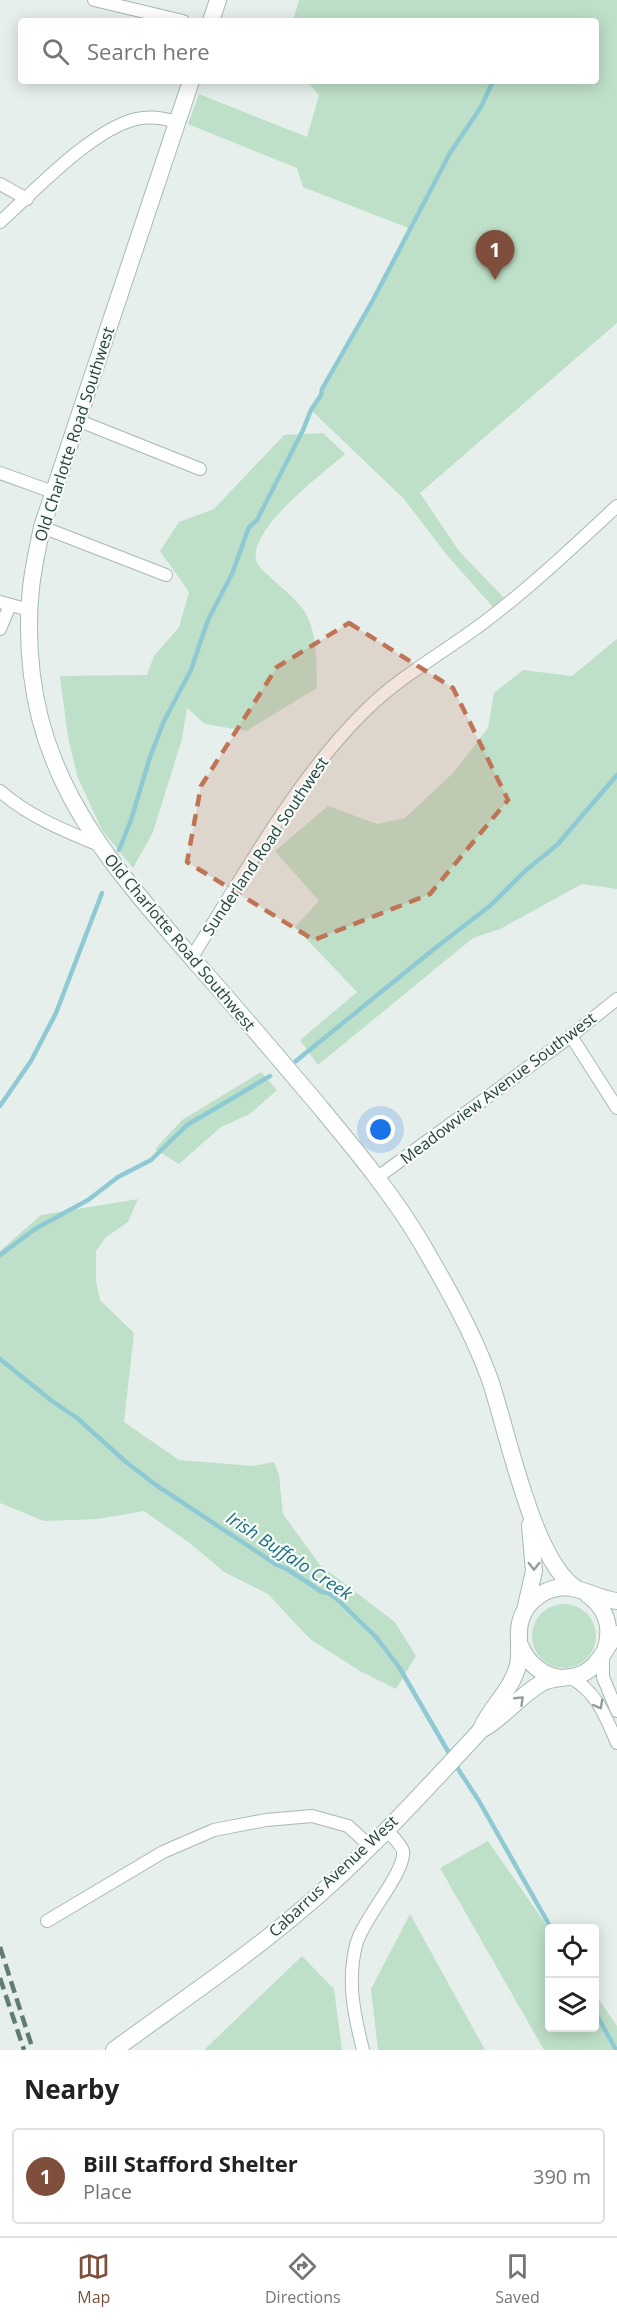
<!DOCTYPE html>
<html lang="en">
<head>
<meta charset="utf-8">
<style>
  body { margin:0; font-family:"Open Sans",sans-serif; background:#f2f2f2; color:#222 }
  .controls { position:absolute; right:18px; bottom:18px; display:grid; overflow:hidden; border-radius:6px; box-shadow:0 3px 15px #0003 }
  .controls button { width:54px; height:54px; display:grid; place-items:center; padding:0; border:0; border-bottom:2px solid #e0e0e0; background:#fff; color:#222; font:30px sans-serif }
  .you { position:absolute; left:381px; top:1130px; width:21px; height:21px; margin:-15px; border:4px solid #fff; border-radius:50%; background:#1a73e8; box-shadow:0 0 0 9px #1a73e833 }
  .badge { display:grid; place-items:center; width:39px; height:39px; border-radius:50%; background:#804e3d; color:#fff; font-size:20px; font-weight:700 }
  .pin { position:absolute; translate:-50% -50px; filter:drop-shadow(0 2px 3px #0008) }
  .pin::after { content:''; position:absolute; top:32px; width:21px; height:18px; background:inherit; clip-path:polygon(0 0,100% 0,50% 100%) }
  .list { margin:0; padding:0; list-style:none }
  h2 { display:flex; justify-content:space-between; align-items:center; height:78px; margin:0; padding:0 24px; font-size:26px }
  h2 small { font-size:20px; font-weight:400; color:#767676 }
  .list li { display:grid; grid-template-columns:39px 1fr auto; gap:18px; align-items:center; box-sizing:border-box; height:96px; margin:0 12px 12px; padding:0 12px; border:2px solid #e0e0e0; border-radius:6px }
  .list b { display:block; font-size:22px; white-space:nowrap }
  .list p { margin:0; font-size:20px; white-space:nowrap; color:#767676 }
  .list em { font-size:20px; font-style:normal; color:#767676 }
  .icon { flex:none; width:33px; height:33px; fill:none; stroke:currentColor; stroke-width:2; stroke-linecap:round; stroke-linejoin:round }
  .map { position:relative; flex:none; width:617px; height:2050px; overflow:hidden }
  .search { position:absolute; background:#fff; box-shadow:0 3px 15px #0003; left:18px; right:18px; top:18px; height:66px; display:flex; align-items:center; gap:15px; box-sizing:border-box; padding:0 21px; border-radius:6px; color:#767676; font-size:22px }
  .sheet { height:186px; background:#fff }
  nav { display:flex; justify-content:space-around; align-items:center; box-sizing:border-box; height:84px; border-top:2px solid #e0e0e0; background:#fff; font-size:16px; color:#767676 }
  nav a { display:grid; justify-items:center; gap:3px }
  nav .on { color:#804e3d }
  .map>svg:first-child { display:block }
  .green { fill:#bfe0c8 }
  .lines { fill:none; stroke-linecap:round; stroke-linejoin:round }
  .stream { stroke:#8ec9d4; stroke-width:4.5 }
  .street-casing { stroke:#a8b8b2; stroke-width:14 }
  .secondary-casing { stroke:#a4bbb3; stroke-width:18 }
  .street { stroke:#fff; stroke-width:12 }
  .secondary { stroke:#fff; stroke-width:16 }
  .rail { stroke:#5f7d75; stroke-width:4.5; stroke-dasharray:12 6; stroke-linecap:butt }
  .oneway { stroke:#92a09c }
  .marked { fill:#c07456; fill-opacity:0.2; stroke:#c07456; stroke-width:4.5; stroke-dasharray:12 8; stroke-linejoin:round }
  .labels { text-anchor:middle; stroke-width:4.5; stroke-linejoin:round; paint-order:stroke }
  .street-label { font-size:16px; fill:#24423a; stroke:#f7fbf9 }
  .water-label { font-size:18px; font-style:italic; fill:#1c6f80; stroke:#f7fbf9 }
</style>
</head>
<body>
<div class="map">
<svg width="617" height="2050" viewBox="0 0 617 2050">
  <rect width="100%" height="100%" fill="#e6efeb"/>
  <g class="green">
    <polygon points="299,0 617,0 617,323 420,493 459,551 504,598 493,607 446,554 404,499 311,410 411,229 303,187 297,168 188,124 199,94 307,137 319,95 307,81 596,81 596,21 293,21"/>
    <path d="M323 433 345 454C326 471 235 538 260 567 272 581 299 599 307 616 318 638 316 664 317 688L246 731 205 724 187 708 182 739 153 832 133 868 102 830 78 778 68 738 60 676 147 675 154 656 179 627 189 592 160 551 179 522 214 509 284 435Z"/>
    <polygon points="617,639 617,889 582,884 500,929 473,938 318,1065 300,1040 357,992 295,927 319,901 275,851 328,806 377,824 405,818 453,773 488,728 494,693 523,670 572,676"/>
    <polygon points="261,1072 277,1090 250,1114 221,1127 179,1164 155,1149 182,1120"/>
    <polygon points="138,1199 128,1222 106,1237 96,1251 96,1280 100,1300 134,1333 124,1422 179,1460 253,1466 274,1462 279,1475 283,1514 320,1565 395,1622 416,1656 396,1689 360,1671 310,1639 268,1594 224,1572 191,1544 144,1511 98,1519 44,1521 0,1503 0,1251 41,1215"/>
    <circle cx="564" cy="1636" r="32"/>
    <polygon points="488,1841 549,1929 550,2028 594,2028 595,1994 617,2026 617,2050 544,2050 440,1868"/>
    <polygon points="410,1914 485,2050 378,2050 371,1989"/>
    <polygon points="302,1956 334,1989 342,2050 204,2050"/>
  </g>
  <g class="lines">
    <g class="stream">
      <polyline points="119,850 131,820 150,757 164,721 191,670 208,620 232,574 249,527 257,520 303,430 311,410 321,395 322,389 373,300 450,153 481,107 493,81"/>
      <polyline points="296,1061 434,949 491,905 525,871 557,845 617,775"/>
      <polyline points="0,1106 31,1061 56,1013 102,893"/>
      <polyline points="0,1255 35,1229 88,1200 118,1177 151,1160 187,1125 270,1076"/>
      <polyline points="0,1359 52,1401 77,1418 126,1462 156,1485 277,1565 287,1569 322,1592 328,1593 338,1600 376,1637 399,1667 460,1772 479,1801 551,1928"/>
      <polyline points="594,2010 616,2050"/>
    </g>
    <g class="street-casing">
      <g id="street">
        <polyline points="94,0 183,21"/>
        <polyline points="0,184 27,199"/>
        <path d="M0 222C35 191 91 130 136 119 149 116 164 118 177 122"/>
        <polyline points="77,420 200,469"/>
        <polyline points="0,473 53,492"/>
        <polyline points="42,527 166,575"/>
        <polyline points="0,602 29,610"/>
        <polyline points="0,629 10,605"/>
        <path d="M0 791C28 816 65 831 99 845"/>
        <path d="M192 957C244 875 297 777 367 709 403 674 448 650 487 620 533 585 575 545 617 506"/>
        <polyline points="571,1036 617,1108"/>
        <polyline points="378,1177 571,1036 617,999"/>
        <polyline points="603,1654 603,1677 617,1711"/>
        <path d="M569 1677C596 1690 606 1717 617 1743"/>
        <polyline points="47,1921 163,1852 214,1830 266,1820 312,1816 348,1826 370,1846"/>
        <path d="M363 2050C354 2015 347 1981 356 1945 363 1918 406 1872 403 1851 401 1844 391 1835 386 1829"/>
      </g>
    </g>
    <g class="secondary-casing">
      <g id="secondary">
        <polyline points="211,21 218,0"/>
        <path d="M191 81 42 527C38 547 33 568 31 588 25 644 32 706 53 758 84 838 143 901 198 965 238 1010 276 1055 315 1101 353 1147 392 1193 422 1244 447 1287 472 1331 489 1377 507 1427 533 1566 579 1590"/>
        <path d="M588 1595C606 1608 612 1627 606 1648"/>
        <polyline points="526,1606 534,1571 530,1525"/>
        <path d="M520 1645C528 1664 541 1675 561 1678"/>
        <path d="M481 1729C491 1706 512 1690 518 1665 521 1651 517 1637 520 1623 525 1600 549 1584 572 1588 588 1591 600 1599 617 1601"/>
        <path d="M114 2050C177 2004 241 1961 300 1911 366 1856 423 1792 481 1730 504 1718 518 1697 540 1684 551 1677 563 1679 576 1676 599 1670 603 1649 617 1634"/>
      </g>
    </g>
    <use href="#street" class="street"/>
    <use href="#secondary" class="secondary"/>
    <g class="rail">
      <polyline points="0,1947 33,2050"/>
      <polyline points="0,1978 24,2050"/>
    </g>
  </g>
  <defs><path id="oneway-chevron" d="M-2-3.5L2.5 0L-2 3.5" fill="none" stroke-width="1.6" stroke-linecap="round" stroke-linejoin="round" transform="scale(1.5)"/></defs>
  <g class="oneway">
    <use href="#oneway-chevron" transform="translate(534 1566) rotate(90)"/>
    <use href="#oneway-chevron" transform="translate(520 1700) rotate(-44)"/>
    <use href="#oneway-chevron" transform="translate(599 1705) rotate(61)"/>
  </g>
  <path class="marked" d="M349 623 453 688 508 800 430 894 314 940 187 862 201 786 277 667Z"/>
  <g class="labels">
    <g class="street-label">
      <text transform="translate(74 434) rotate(-72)" y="6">Old Charlotte Road Southwest</text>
      <text transform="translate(265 846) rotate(-56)" y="6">Sunderland Road Southwest</text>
      <text transform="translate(180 942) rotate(50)" y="6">Old Charlotte Road Southwest</text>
      <text transform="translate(498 1088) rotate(-37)" y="6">Meadowview Avenue Southwest</text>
      <text transform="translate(333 1876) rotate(-43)" y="6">Cabarrus Avenue West</text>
    </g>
    <g class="water-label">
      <text transform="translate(289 1556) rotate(33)" y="6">Irish Buffalo Creek</text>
    </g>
  </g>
</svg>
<div class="controls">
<button><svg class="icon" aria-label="locate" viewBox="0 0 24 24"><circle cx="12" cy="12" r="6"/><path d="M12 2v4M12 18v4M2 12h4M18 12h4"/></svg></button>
<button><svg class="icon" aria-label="layers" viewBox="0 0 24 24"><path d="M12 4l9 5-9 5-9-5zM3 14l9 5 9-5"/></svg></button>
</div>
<div class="you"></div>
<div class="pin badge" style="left:495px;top:280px">1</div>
<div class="search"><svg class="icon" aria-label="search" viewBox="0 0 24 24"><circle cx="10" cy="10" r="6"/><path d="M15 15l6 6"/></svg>Search here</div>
</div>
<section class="sheet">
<h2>Nearby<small></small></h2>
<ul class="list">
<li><span class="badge">1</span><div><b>Bill Stafford Shelter</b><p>Place</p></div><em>390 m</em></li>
</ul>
</section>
<nav>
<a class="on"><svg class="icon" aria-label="map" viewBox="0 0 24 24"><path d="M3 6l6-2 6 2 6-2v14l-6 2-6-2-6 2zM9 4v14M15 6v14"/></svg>Map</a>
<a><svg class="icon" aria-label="directions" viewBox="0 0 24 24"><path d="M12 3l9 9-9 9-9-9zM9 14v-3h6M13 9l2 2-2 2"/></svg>Directions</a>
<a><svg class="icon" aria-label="saved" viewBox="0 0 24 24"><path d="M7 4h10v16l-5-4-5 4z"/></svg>Saved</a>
</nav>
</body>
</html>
